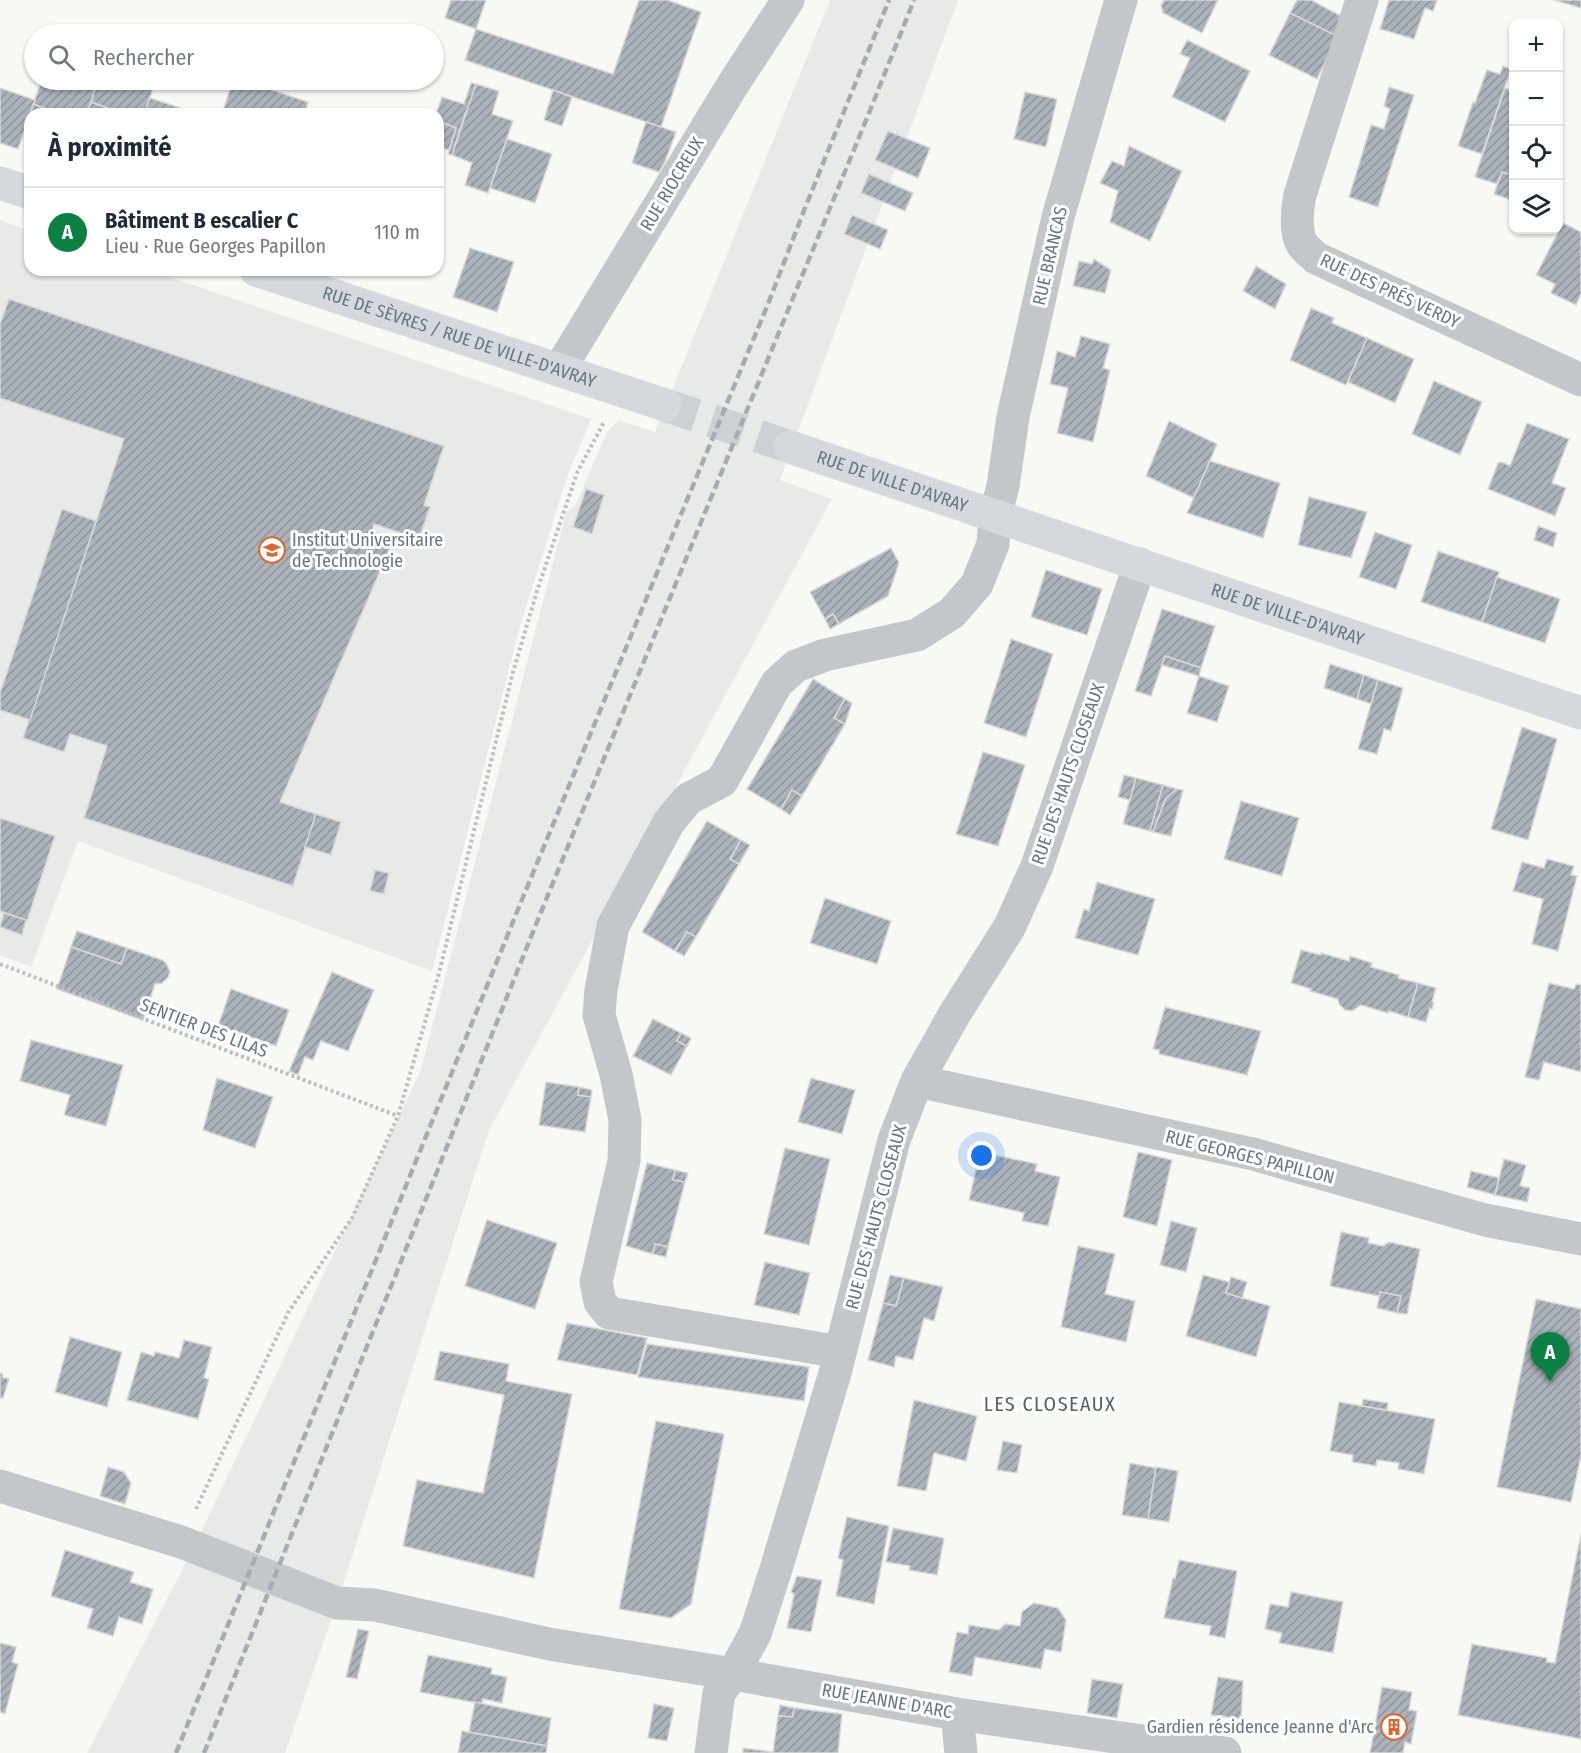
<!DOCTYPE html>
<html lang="fr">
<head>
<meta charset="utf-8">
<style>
  body { margin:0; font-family:"Fira Sans Condensed",sans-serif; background:#f6f6f7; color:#1f2937 }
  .controls { position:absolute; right:18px; top:18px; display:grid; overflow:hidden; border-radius:12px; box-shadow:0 2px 4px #0004 }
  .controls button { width:54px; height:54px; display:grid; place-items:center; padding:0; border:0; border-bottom:2px solid #e0e1e3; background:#fff; color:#1f2937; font:30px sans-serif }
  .you { position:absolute; left:982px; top:1156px; width:21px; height:21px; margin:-15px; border:4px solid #fff; border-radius:50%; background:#1a73e8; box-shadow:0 0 0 9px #1a73e833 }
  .badge { display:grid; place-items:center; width:39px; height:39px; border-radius:50%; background:#0b8043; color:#fff; font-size:20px; font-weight:700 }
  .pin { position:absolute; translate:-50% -50px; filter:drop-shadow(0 2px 3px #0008) }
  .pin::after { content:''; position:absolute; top:32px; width:21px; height:18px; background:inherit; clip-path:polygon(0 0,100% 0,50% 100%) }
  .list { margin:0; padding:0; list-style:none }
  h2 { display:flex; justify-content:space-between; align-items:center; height:78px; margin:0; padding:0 24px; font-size:26px }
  h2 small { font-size:20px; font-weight:400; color:#747a83 }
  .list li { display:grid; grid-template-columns:39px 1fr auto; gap:18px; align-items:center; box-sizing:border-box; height:90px; padding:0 24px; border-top:2px solid #e0e1e3 }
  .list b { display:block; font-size:22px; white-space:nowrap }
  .list p { margin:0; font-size:20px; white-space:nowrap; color:#747a83 }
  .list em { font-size:20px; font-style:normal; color:#747a83 }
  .icon { flex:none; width:33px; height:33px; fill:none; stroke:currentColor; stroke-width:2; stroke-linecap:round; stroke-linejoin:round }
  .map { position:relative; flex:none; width:1581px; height:1753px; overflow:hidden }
  .search { position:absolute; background:#fff; box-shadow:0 2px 4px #0004; left:24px; top:24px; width:420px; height:66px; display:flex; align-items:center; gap:15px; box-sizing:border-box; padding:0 21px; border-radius:33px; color:#747a83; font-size:22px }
  .panel { position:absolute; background:#fff; box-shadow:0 2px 4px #0004; left:24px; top:108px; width:420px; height:168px; border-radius:18px }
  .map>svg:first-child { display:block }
  .built { fill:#e8eae8 }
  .building { fill:url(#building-hatch); stroke:#d9d9d7; stroke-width:1.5 }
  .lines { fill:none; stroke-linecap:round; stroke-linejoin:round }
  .major-tunnel { stroke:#ccd1d4; stroke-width:33; stroke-dasharray:33 16; stroke-linecap:butt }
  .path { stroke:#bdbfc2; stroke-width:4; stroke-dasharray:3 3; stroke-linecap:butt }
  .minor { stroke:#c3c7ca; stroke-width:33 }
  .major { stroke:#d5d9dd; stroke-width:33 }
  .rail { stroke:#a6abb1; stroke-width:4.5; stroke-dasharray:9 4.5; stroke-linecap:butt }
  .labels { text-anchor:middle; stroke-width:6; stroke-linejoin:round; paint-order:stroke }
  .street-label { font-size:18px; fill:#677686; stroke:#fff }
  .poi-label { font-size:18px; fill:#677686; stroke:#fff; text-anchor:start }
  .neighbourhood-label { font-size:20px; letter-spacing:1.5px; fill:#55606b; stroke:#fff }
</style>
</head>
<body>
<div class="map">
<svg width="1581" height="1753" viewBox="0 0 1581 1753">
  <defs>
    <pattern id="building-hatch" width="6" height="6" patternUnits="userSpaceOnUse" patternTransform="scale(1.5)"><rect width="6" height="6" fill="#abb2b9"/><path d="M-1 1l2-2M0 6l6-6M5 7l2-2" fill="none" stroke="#8f959c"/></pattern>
  </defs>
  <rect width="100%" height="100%" fill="#f8f8f5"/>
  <g class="built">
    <polygon points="830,0 958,0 780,480 832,499 489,1130 337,1603 285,1753 87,1753 192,1551 421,1070 566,513 576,504 607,432 618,420 655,432"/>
    <polygon points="0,220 30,231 30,270 148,270 591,419 568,474 520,626 432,971 78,841 31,967 0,955"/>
  </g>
  <g class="building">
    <polygon points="451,0 486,0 476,29 445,18"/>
    <polygon points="639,0 667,0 701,12 661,127 465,60 476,29 613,74"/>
    <polygon points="1164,0 1218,0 1202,33 1163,13 1161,5"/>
    <polygon points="1297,0 1311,0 1343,17 1334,35 1290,13"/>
    <polygon points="1389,0 1437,0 1433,11 1425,8 1414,39 1380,29"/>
    <polygon points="1554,0 1581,0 1581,8"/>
    <polygon points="1290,13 1337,36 1317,79 1269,55"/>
    <polygon points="1187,40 1250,71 1225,122 1172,97 1190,58 1180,54"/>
    <polygon points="1503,66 1511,69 1482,154 1458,146 1473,102 1475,103 1487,70 1500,74"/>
    <polygon points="42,80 98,80 87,114 61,114 33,104"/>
    <polygon points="98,80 156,80 144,114 124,114 91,102"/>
    <polygon points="233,80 242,80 308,102 305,114 222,114"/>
    <polygon points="471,83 476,84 468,110 466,111 452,155 448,154 456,128 438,121 438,114 436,114 442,97 464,104"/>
    <polygon points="476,84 499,91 492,114 513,121 488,193 465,185 472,163 452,155"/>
    <polygon points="1389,87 1414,95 1378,207 1349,197 1371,125 1384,129 1390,109 1384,106"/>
    <polygon points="0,88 35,100 18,149 0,143"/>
    <polygon points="1505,88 1514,91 1514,176 1502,172 1497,184 1475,177"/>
    <polygon points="553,90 572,97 562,126 544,120"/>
    <polygon points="1025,92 1057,99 1046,147 1014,139"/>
    <polygon points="150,98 187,110 186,114 144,114"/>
    <polygon points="91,102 124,114 87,114"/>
    <polygon points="33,104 61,114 36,114 31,112"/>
    <polygon points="438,121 456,128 449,150 438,147"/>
    <polygon points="646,122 676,132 665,162 659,172 632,163"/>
    <polygon points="888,131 930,148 918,178 875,160"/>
    <polygon points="507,139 552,154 535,203 490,188"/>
    <polygon points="1129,146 1182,171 1150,241 1110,222 1118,191 1100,183 1112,161 1124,166"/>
    <polygon points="1502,172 1514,176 1514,201 1494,194"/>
    <polygon points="869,174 913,193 905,211 861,193"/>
    <polygon points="852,215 888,230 880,249 844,234"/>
    <polygon points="1563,223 1581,232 1581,294 1576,305 1551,293 1555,284 1536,275"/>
    <polygon points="470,248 514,262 497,312 453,297"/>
    <polygon points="1094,259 1111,270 1105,293 1073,286 1079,261 1092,264"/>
    <polygon points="1256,266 1286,284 1275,309 1243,291"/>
    <polygon points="9,299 444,446 424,505 430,507 419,539 374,524 372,531 394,539 280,802 316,814 293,886 84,818 107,746 70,734 64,752 23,738 124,439 0,398 0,324"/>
    <polygon points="1311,308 1334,318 1332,323 1367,338 1346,385 1290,360"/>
    <polygon points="1081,336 1110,344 1103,368 1110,370 1093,442 1057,433 1068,388 1050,384 1057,351 1075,357"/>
    <polygon points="1367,338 1414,359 1395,403 1348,382"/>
    <polygon points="1434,381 1482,402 1460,455 1412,434"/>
    <polygon points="1169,421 1217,444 1194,498 1146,476"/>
    <polygon points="1527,423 1569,439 1552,483 1566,488 1555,516 1488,489 1498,463 1502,462 1510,466"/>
    <polygon points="1210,461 1280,483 1263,538 1187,513"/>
    <polygon points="586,489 604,495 592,534 573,527"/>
    <polygon points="1309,497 1367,512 1351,558 1298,545"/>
    <polygon points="62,509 96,521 30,720 0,710 0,693"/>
    <polygon points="1538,526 1557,533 1553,547 1534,540"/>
    <polygon points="1375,532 1412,545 1396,589 1359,577"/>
    <polygon points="891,548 899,563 888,596 839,624 833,614 825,619 810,592"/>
    <polygon points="1438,551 1499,572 1482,622 1421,602"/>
    <polygon points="1046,570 1102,589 1087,635 1031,617"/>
    <polygon points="1497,577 1560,599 1545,643 1482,622"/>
    <polygon points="1162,609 1215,626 1201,668 1165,656 1151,696 1135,691"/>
    <polygon points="833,614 839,624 830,629 825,619"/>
    <polygon points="1011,639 1053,654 1026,737 984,723"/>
    <polygon points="1165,656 1201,668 1199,676 1162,665"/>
    <polygon points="1330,664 1364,675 1357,699 1324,688"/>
    <polygon points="1364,675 1378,680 1371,704 1357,699"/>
    <polygon points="1199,676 1229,686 1217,722 1187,713"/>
    <polygon points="813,679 845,699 834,718 845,724 802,796 792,790 781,809 747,789"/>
    <polygon points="1378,680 1403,688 1391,731 1384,729 1377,754 1358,749"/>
    <polygon points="845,699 852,703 845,724 834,718"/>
    <polygon points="1522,727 1557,739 1528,840 1491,829"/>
    <polygon points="983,752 1025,765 998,846 956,834"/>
    <polygon points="1124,775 1136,778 1130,800 1118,797"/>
    <polygon points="1136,778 1163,785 1150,831 1123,824"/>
    <polygon points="1163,785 1177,789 1166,798 1153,832 1150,831"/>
    <polygon points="1177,789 1183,790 1171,836 1153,832 1166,798"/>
    <polygon points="792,790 802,796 790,815 781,809"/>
    <polygon points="1241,801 1299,818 1282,876 1224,859"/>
    <polygon points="316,814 341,822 331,855 305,847"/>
    <polygon points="0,818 55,836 27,921 0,911"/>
    <polygon points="707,821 741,840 730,859 739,864 696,937 687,932 675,951 642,932"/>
    <polygon points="741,840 750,845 739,864 730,859"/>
    <polygon points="1547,859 1574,866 1571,875 1577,876 1558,951 1532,944 1543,899 1513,891 1522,862 1544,868"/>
    <polygon points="375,870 389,873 384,894 370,891"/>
    <polygon points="1097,882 1155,899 1138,955 1075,938 1084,909 1089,911"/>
    <polygon points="825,898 891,921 877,964 810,943"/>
    <polygon points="4,913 26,920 22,935 0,927"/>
    <polygon points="77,931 127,948 121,964 71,947"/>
    <polygon points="687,932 696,937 684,956 675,951"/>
    <polygon points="71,947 121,964 127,948 162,960 166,963 170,972 168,977 162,983 155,984 143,1020 57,989"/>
    <polygon points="1301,950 1321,955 1321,953 1349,961 1350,956 1372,963 1371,967 1399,975 1398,978 1418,983 1408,1017 1389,1011 1388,1013 1361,1005 1352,1011 1345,1010 1339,1004 1338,999 1310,991 1311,989 1291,983"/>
    <polygon points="332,972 374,990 348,1051 321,1041 313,1060 305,1057 298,1075 289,1071"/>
    <polygon points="1418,983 1436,988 1432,1002 1434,1002 1432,1009 1430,1008 1426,1022 1408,1017"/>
    <polygon points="1549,983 1574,989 1576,984 1581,985 1581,1072 1544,1062 1539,1080 1525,1077"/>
    <polygon points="231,989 289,1010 276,1046 218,1026"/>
    <polygon points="1165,1007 1261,1031 1247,1075 1159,1054 1159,1050 1153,1049"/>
    <polygon points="653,1019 681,1033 677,1041 687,1046 671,1075 633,1056"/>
    <polygon points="681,1033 691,1038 687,1046 677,1041"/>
    <polygon points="31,1040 123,1065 106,1126 64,1115 70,1095 20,1081"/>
    <polygon points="217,1078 273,1097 255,1148 203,1130"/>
    <polygon points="811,1078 855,1090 842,1134 798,1122"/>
    <polygon points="546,1082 579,1087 578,1095 591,1097 585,1132 539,1125"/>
    <polygon points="579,1087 592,1090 591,1097 578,1095"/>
    <polygon points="785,1148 830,1159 809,1245 764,1234"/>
    <polygon points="980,1152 1037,1164 1035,1171 1060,1177 1048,1226 1022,1221 1024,1213 969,1200"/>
    <polygon points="1138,1152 1172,1160 1157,1226 1123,1217"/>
    <polygon points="1504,1159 1526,1165 1520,1186 1530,1188 1527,1202 1495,1195"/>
    <polygon points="647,1163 675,1170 673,1180 685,1182 668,1247 655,1244 653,1254 626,1246"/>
    <polygon points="675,1170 688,1173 685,1182 673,1180"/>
    <polygon points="1471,1171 1499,1178 1495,1195 1467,1187"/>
    <polygon points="487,1220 557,1243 535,1309 465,1286"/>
    <polygon points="1171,1221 1197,1228 1186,1272 1160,1265"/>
    <polygon points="1341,1232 1369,1238 1368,1243 1383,1246 1389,1242 1420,1249 1407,1314 1397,1313 1401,1296 1380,1292 1379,1296 1330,1286"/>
    <polygon points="655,1244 668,1247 666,1257 653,1254"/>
    <polygon points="1078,1246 1115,1254 1105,1294 1135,1301 1126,1342 1061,1327"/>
    <polygon points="765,1262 810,1273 799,1315 754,1305"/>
    <polygon points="890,1275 904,1278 896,1306 883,1303"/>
    <polygon points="1203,1275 1229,1282 1226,1293 1270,1306 1256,1357 1186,1336"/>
    <polygon points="1231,1277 1247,1282 1242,1298 1226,1293"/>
    <polygon points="904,1278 943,1287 934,1321 924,1318 913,1360 896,1356 894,1367 868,1360 883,1303 896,1306"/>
    <polygon points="1380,1292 1401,1296 1397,1313 1377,1308"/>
    <polygon points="1536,1299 1581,1309 1581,1456 1571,1502 1497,1487"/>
    <polygon points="567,1323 647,1338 637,1375 557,1360"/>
    <polygon points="70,1337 122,1352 107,1407 55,1392"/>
    <polygon points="184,1340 212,1347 204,1378 209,1379 198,1419 127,1400 141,1352 154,1356 155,1352 179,1358"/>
    <polygon points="647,1344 809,1367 804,1401 638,1377"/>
    <polygon points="440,1351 509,1364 506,1381 572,1394 534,1578 403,1546 417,1480 483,1493 504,1395 434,1380"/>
    <polygon points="0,1373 3,1374 2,1377 9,1379 3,1398 0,1398"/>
    <polygon points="1363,1399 1388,1403 1387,1410 1362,1406"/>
    <polygon points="914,1400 977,1416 966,1461 934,1453 926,1491 897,1486"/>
    <polygon points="1339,1402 1435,1419 1424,1474 1398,1469 1399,1463 1377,1460 1376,1466 1352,1462 1353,1455 1330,1451"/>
    <polygon points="656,1421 724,1434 691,1604 671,1618 619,1609"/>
    <polygon points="1003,1441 1022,1445 1017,1473 997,1470"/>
    <polygon points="1130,1463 1156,1468 1148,1519 1122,1515"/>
    <polygon points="108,1467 124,1472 131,1483 125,1504 100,1496"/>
    <polygon points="1156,1467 1178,1471 1169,1522 1148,1519"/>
    <polygon points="847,1517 889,1526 874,1604 836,1596 843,1560 838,1558"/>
    <polygon points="893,1528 944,1538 937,1575 909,1570 910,1566 886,1562"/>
    <polygon points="1581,1534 1581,1739 1458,1715 1472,1644 1547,1658 1547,1662 1555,1663"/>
    <polygon points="65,1550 134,1572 130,1582 153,1589 142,1624 119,1617 113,1636 87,1628 93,1609 51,1596"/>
    <polygon points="1179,1560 1237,1571 1225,1638 1209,1635 1211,1626 1164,1618 1173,1578 1175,1579"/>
    <polygon points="797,1576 822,1580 811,1632 787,1628 794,1594 791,1592"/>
    <polygon points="1291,1592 1343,1602 1333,1653 1279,1643 1282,1633 1265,1629 1270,1604 1288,1607"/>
    <polygon points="1034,1603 1058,1608 1066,1620 1061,1652 1045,1649 1041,1669 975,1657 972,1676 949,1672 957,1632 968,1634 969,1625 999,1630 1005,1624 1020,1626 1022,1612"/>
    <polygon points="358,1629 369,1631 357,1679 346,1677"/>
    <polygon points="0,1643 16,1647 12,1662 18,1664 5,1714 0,1712"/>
    <polygon points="428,1655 492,1668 491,1674 507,1677 502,1703 483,1699 482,1704 420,1692"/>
    <polygon points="1218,1677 1243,1681 1241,1719 1211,1715"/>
    <polygon points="1092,1679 1123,1684 1117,1718 1087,1713"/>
    <polygon points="1382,1687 1412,1692 1409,1710 1417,1711 1411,1744 1405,1742 1403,1753 1370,1753"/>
    <polygon points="475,1702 551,1718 547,1746 469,1732"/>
    <polygon points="654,1704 674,1708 667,1741 648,1738"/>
    <polygon points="780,1705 794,1708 793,1717 778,1716"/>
    <polygon points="794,1708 842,1714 838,1753 743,1753 743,1748 773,1752 778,1716 793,1717"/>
    <polygon points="462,1731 547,1746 546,1753 458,1753"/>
  </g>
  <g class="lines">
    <polyline class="major-tunnel" points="665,405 790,447"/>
    <g class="path">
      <polyline points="0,964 398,1116"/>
      <polyline points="196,1509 288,1313 352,1218 398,1116 439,973 513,672 537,591 577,473 604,422"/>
    </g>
    <g class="minor">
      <path d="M1362 0 1300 195C1297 209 1295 231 1302 244 1305 249 1312 254 1316 258L1581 380"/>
      <polyline points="559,370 732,86 788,0"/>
      <polyline points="917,1081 1253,1154 1485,1220 1581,1239"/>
      <polyline points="840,1352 609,1313 600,1302 596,1282 624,1161 625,1120 616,1074 599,1015 601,990 613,926 669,822 688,799 722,781 777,683 796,666 825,655 917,635 952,613 977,584 993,544 995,516 1003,486 1013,417 1058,217 1121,0"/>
      <polyline points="0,1486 181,1542 337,1603 375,1605 549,1644 733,1674 957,1714 1225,1753"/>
      <polyline points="957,1714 961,1753"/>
      <polyline points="711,1753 719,1693 733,1674 755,1634 776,1569 835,1373 894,1140 917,1081 954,1015 1010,926 1037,866 1140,564"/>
    </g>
    <g class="major">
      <polyline points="0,183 30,193"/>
      <path id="s1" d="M256 270 665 405"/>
      <path id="s2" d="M790 447 1581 713"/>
    </g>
    <g class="rail">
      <polyline points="176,1753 521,902 768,304 803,213 889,0"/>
      <polyline points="204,1753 541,912 869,113 914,0"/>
    </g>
  </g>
  <defs>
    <g id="university-ring" transform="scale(1.35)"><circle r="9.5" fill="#fff" stroke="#e1642c" stroke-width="1.5"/><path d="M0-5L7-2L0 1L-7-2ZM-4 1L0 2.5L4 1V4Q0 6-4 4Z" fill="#e1642c"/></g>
    <g id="building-ring" transform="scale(1.35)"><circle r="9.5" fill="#fff" stroke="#e1642c" stroke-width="1.5"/><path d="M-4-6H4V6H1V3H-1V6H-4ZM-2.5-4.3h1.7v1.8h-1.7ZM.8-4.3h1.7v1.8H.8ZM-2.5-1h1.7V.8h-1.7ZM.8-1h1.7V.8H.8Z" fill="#e1642c"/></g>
  </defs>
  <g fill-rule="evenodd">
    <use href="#university-ring" x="272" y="550"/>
    <use href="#building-ring" x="1394" y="1727"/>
  </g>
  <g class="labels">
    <g class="street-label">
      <text transform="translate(672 184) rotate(-59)" y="6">RUE RIOCREUX</text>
      <text transform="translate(1050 256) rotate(-77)" y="6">RUE BRANCAS</text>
      <text transform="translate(1390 291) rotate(25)" y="6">RUE DES PRÉS VERDY</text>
      <text dy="6" stroke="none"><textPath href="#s1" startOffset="214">RUE DE SÈVRES / RUE DE VILLE-D'AVRAY</textPath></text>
      <text dy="6" stroke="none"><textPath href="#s2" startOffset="108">RUE DE VILLE D'AVRAY</textPath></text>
      <text dy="6" stroke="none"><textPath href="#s2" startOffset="525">RUE DE VILLE-D'AVRAY</textPath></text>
      <text transform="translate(1068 774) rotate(-71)" y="6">RUE DES HAUTS CLOSEAUX</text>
      <text transform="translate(204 1028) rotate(21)" y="6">SENTIER DES LILAS</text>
      <text transform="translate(1250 1157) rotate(14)" y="6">RUE GEORGES PAPILLON</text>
      <text transform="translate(876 1217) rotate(-75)" y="6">RUE DES HAUTS CLOSEAUX</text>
      <text transform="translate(887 1701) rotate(10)" y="6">RUE JEANNE D'ARC</text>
    </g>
    <g class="poi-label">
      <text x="292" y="546">Institut Universitaire<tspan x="292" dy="21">de Technologie</tspan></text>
      <text x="1374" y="1733" text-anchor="end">Gardien résidence Jeanne d'Arc</text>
    </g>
    <g class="neighbourhood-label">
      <text x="1050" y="1411">LES CLOSEAUX</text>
    </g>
  </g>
</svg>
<div class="controls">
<button>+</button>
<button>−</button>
<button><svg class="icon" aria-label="locate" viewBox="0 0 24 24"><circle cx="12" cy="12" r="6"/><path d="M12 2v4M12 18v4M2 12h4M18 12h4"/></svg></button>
<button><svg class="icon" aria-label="layers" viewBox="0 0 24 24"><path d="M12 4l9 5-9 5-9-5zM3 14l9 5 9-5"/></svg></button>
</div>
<div class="you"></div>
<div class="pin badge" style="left:1550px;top:1382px">A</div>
<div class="search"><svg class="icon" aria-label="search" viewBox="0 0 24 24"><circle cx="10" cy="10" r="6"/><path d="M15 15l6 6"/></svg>Rechercher</div>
<section class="panel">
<h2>À proximité<small></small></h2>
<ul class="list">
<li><span class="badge">A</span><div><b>Bâtiment B escalier C</b><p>Lieu · Rue Georges Papillon</p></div><em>110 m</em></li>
</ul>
</section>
</div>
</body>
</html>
